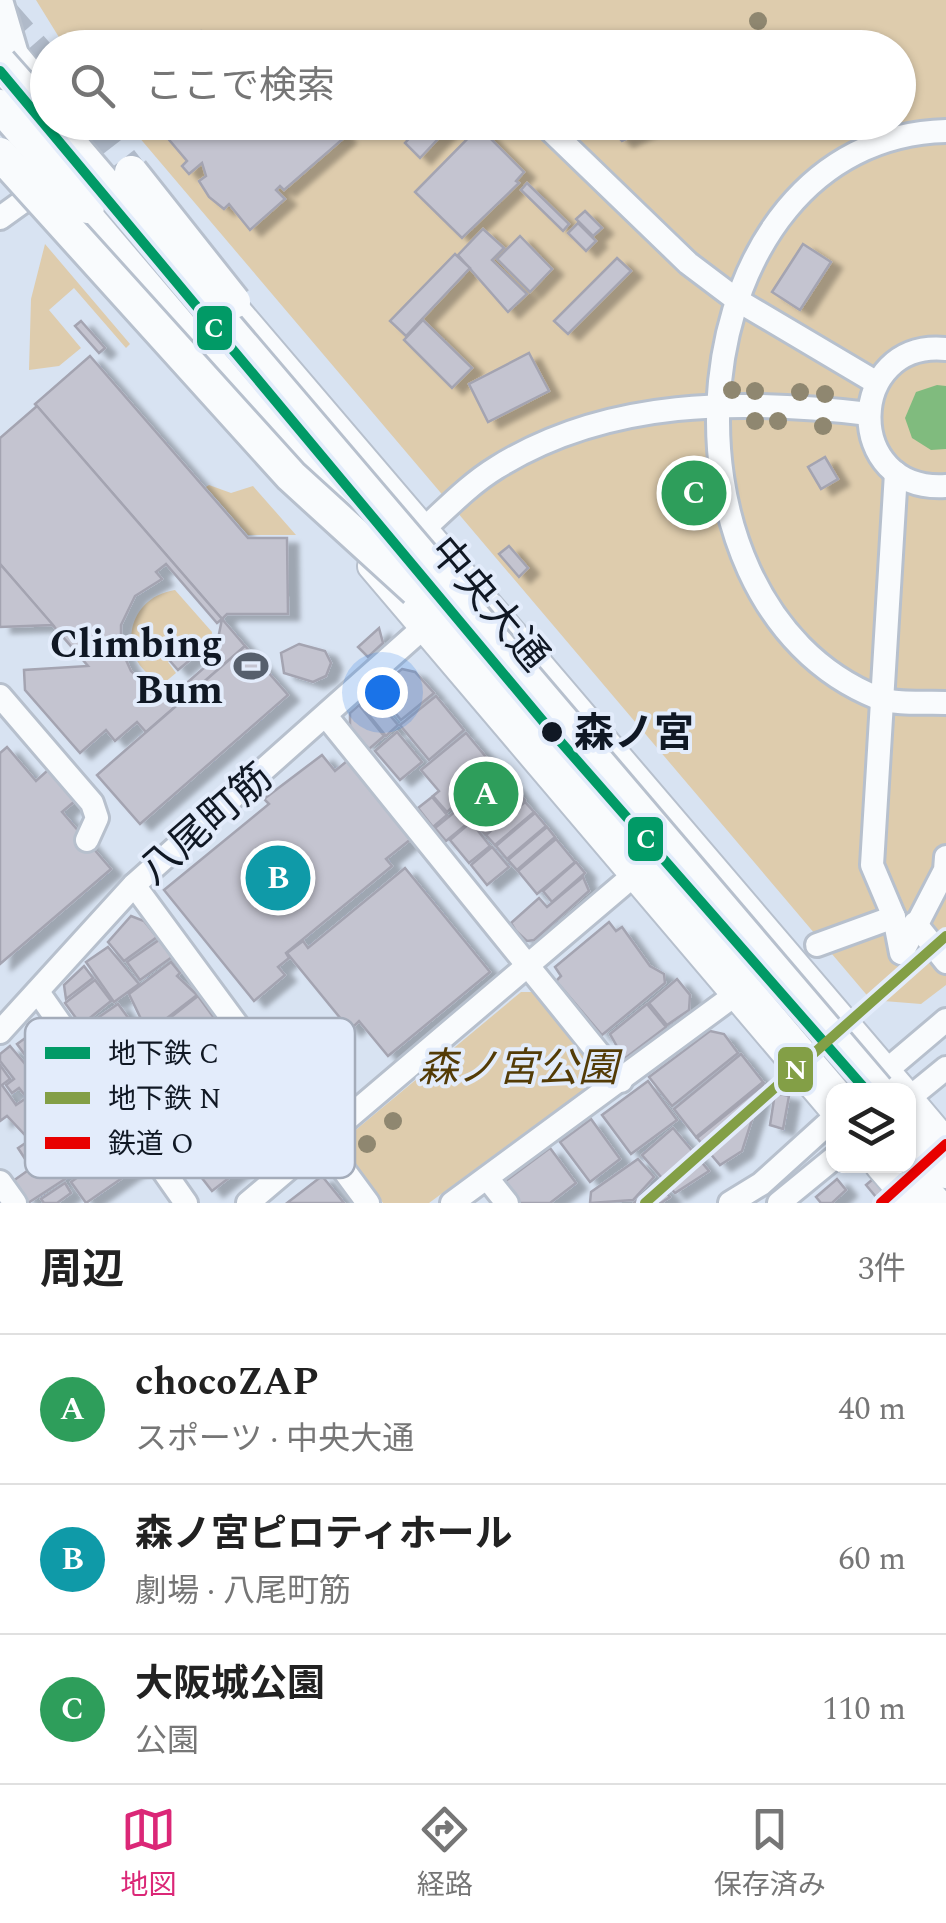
<!DOCTYPE html>
<html lang="ja">
<head>
<meta charset="utf-8">
<style>
  body { margin:0; font-family:Spectral,"Noto Sans JP",serif; background:#f2f2f2; color:#222 }
  .controls { position:absolute; right:30px; bottom:30px; display:grid; overflow:hidden; border-radius:20px; box-shadow:0 2px 8px #0004 }
  .controls button { width:90px; height:90px; display:grid; place-items:center; padding:0; border:0; border-bottom:2px solid #e0e0e0; background:#fff; color:#222; font:50px sans-serif }
  .you { position:absolute; left:382px; top:692px; width:35px; height:35px; margin:-25px; border:8px solid #fff; border-radius:50%; background:#1a73e8; box-shadow:0 0 0 15px #1a73e833 }
  .badge { display:grid; place-items:center; width:65px; height:65px; border-radius:50%; background:#db2777; color:#fff; font-size:32px; font-weight:700 }
  .pin { position:absolute; translate:-50% -50%; border:5px solid #fff; box-shadow:0 2px 10px #0006 }
  .list { margin:0; padding:0; list-style:none }
  h2 { display:flex; justify-content:space-between; align-items:center; height:130px; margin:0; padding:0 40px; font-size:42px }
  h2 small { font-size:32px; font-weight:400; color:#767676 }
  .list li { display:grid; grid-template-columns:65px 1fr auto; gap:30px; align-items:center; box-sizing:border-box; height:150px; padding:0 40px; border-top:2px solid #e0e0e0 }
  .list b { display:block; font-size:38px; white-space:nowrap }
  .list p { margin:0; font-size:32px; white-space:nowrap; color:#767676 }
  .list em { font-size:32px; font-style:normal; color:#767676 }
  .icon { flex:none; width:55px; height:55px; fill:none; stroke:currentColor; stroke-width:2; stroke-linecap:round; stroke-linejoin:round }
  .map { position:relative; flex:none; width:946px; height:1203px; overflow:hidden }
  .search { position:absolute; background:#fff; box-shadow:0 2px 8px #0004; left:30px; right:30px; top:30px; height:110px; display:flex; align-items:center; gap:25px; box-sizing:border-box; padding:0 35px; border-radius:55px; color:#767676; font-size:38px }
  .sheet { height:580px; background:#fff }
  nav { display:flex; justify-content:space-around; align-items:center; box-sizing:border-box; height:140px; border-top:2px solid #e0e0e0; background:#fff; font-size:28px; color:#767676 }
  nav a { display:grid; justify-items:center; gap:5px }
  nav .on { color:#db2777 }
  .map>svg:first-child { display:block }
  .green { fill:#deccad }
  .water { fill:#80bb7e }
  .building { fill:#c4c4d0; stroke:#a4a4b1; stroke-width:2.5; filter:url(#shadow) }
  .lines { fill:none; stroke-linecap:round; stroke-linejoin:round }
  .highway-tunnel { stroke:#b0bac9; stroke-width:32; stroke-dasharray:32 16; stroke-linecap:butt }
  .minor-casing { stroke:#b7c0cd; stroke-width:28 }
  .major-casing { stroke:#b7c0cd; stroke-width:32 }
  .highway-casing { stroke:#b7c0cd; stroke-width:38 }
  .minor { stroke:#f9fbfd; stroke-width:22 }
  .major { stroke:#f9fbfd; stroke-width:28 }
  .highway { stroke:#f9fbfd; stroke-width:32 }
  .highway-bridge-casing { stroke:#b7c0cd; stroke-width:38; stroke-linecap:butt }
  .highway-bridge { stroke:#f9fbfd; stroke-width:32 }
  .rail-1-casing { stroke:#e3ecfb; stroke-width:18 }
  .rail-1 { stroke:#e80000; stroke-width:10 }
  .metro-1-casing { stroke:#e3ecfb; stroke-width:18 }
  .metro-2-casing { stroke:#e3ecfb; stroke-width:18 }
  .metro-1 { stroke:#019a66; stroke-width:10 }
  .metro-2 { stroke:#839f46; stroke-width:10 }
  .tree { fill:#8f8770 }
  .stop-dot { fill:#101824; stroke:#e3ecfb; stroke-width:4 }
  .labels { text-anchor:middle; stroke-width:8; stroke-linejoin:round; paint-order:stroke }
  .street-label { font-size:40px; fill:#101824; stroke:#e3ecfb }
  .poi-label { font-size:40px; font-weight:bold; fill:#101824; stroke:#e3ecfb; text-anchor:end }
  .stop-label { font-size:40px; font-weight:bold; fill:#101824; stroke:#e3ecfb; text-anchor:start }
  .park-label { font-size:40px; font-style:italic; fill:#533b06; stroke:#e3ecfb }
  .key { fill:#e3ecfb; stroke:#a4acba; stroke-width:2.5 }
  .key-label { font-size:28px; fill:#101824 }
  .line-badge { stroke:#e3ecfb; stroke-width:4 }
  .badge-label { font-size:28px; text-anchor:middle; font-weight:bold; fill:#fff }
</style>
</head>
<body>
<div class="map">
<svg width="946" height="1203" viewBox="0 0 946 1203">
  <defs>
    <filter id="shadow"><feDropShadow dx="11" dy="6" stdDeviation="2.5" flood-color="#0004"/></filter>
  </defs>
  <rect width="100%" height="100%" fill="#d8e3f2"/>
  <g class="green">
    <polygon points="36,0 946,0 946,985 921,1004 871,1000 127,123 898,122 898,48 65,47"/>
    <polygon points="45,244 130,344 126,348 74,288 49,310 81,348 59,366 29,370 31,299"/>
    <polygon points="209,485 231,493 253,486 296,535 248,535 206,487"/>
    <path d="M175 590 212 632 211 642 198 652 189 643 168 662 176 673 164 683C115 664 123 598 175 590Z"/>
    <polygon points="521,992 533,992 596,1070 594,1082 429,1203 383,1203 344,1154 346,1138"/>
  </g>
  <polygon class="water" points="937,385 946,386 946,449 931,450 912,438 905,418 916,392"/>
  <g class="building">
    <polygon points="201,31 214,33 213,46 169,48"/>
    <polygon points="154,122 218,122 230,137 242,127 238,122 323,122 328,128 332,124 345,137 284,190 280,186 276,190 285,199 250,230 229,204 224,209 209,197 199,181 206,176 202,163 189,174 182,166 187,161"/>
    <polygon points="424,122 454,122 420,158 405,143"/>
    <polygon points="604,122 663,122 622,141"/>
    <polygon points="479,127 524,172 516,181 519,183 462,238 415,192"/>
    <polygon points="527,183 569,224 563,231 521,190"/>
    <polygon points="585,211 602,228 593,236 576,219"/>
    <polygon points="578,223 596,241 586,251 568,233"/>
    <polygon points="483,229 504,248 492,260 527,294 508,312 458,255"/>
    <polygon points="520,236 552,269 530,292 497,259"/>
    <polygon points="803,244 831,262 800,310 772,292"/>
    <polygon points="455,254 470,268 406,336 390,321"/>
    <polygon points="617,258 631,271 568,334 554,321"/>
    <polygon points="423,320 472,368 452,388 404,340"/>
    <polygon points="81,321 105,348 99,353 75,326"/>
    <polygon points="529,353 549,391 488,422 469,384"/>
    <polygon points="90,356 248,538 287,538 288,614 227,614 222,619 35,404"/>
    <polygon points="37,406 222,619 217,623 166,564 156,572 162,579 135,596 121,625 121,649 131,671 149,688 172,696 214,659 221,667 146,732 137,722 115,741 106,730 80,753 25,690 24,670 88,666 0,564 0,438"/>
    <polygon points="825,457 838,479 821,489 808,467"/>
    <polygon points="509,546 528,568 519,577 499,554"/>
    <polygon points="0,564 53,625 0,627"/>
    <polygon points="222,619 245,646 221,667 214,659"/>
    <polygon points="379,628 383,643 368,657 358,647"/>
    <polygon points="299,644 325,651 331,663 326,676 313,682 284,673 281,653"/>
    <polygon points="189,645 197,654 178,670 170,661"/>
    <polygon points="245,646 288,695 140,824 97,775"/>
    <polygon points="402,669 415,672 434,693 401,720 376,690"/>
    <polygon points="372,694 398,725 386,736 360,704"/>
    <polygon points="436,696 464,730 429,760 400,725"/>
    <polygon points="359,705 384,736 369,749 350,728 350,713"/>
    <polygon points="397,732 422,762 400,780 375,751"/>
    <polygon points="466,733 496,769 447,812 433,796 439,791 421,770"/>
    <polygon points="7,747 36,781 48,770 75,801 62,812 111,869 0,964 0,753"/>
    <polygon points="322,755 335,771 347,761 411,839 386,859 392,866 286,953 289,958 278,967 285,975 254,1001 164,890 269,804 264,799"/>
    <polygon points="498,770 511,785 474,816 465,805 475,797 472,792"/>
    <polygon points="513,786 525,800 496,825 484,810"/>
    <polygon points="432,797 447,815 433,827 418,808"/>
    <polygon points="525,802 534,812 495,845 486,835"/>
    <polygon points="462,806 473,819 446,841 435,828"/>
    <polygon points="483,811 495,825 485,834 472,820"/>
    <polygon points="535,813 546,826 507,859 496,846"/>
    <polygon points="471,822 490,846 469,863 450,840"/>
    <polygon points="547,827 555,837 517,870 508,860"/>
    <polygon points="556,839 575,862 537,894 518,871"/>
    <polygon points="492,847 509,867 487,885 471,865"/>
    <polygon points="576,862 585,873 552,902 543,891"/>
    <polygon points="405,868 490,972 388,1056 359,1021 350,1030 287,953 303,941 308,948"/>
    <polygon points="583,877 589,891 534,940 527,941 516,931 511,923 539,898 547,907"/>
    <polygon points="131,916 144,921 157,937 124,961 108,942"/>
    <polygon points="609,922 616,931 622,927 650,966 664,974 665,983 602,1035 556,981 561,976 555,967"/>
    <polygon points="159,940 172,957 140,980 127,962"/>
    <polygon points="108,947 139,984 114,1002 86,962"/>
    <polygon points="171,962 180,973 177,976 197,995 145,1035 135,1024 141,1019 129,994"/>
    <polygon points="84,966 93,978 66,999 64,985"/>
    <polygon points="677,979 690,995 689,1010 667,1025 649,1003"/>
    <polygon points="95,980 111,1001 81,1025 65,1003"/>
    <polygon points="198,996 217,1022 197,1037 188,1025 183,1029 188,1037 173,1049 157,1028"/>
    <polygon points="118,1004 143,1038 111,1061 86,1026"/>
    <polygon points="647,1004 666,1027 624,1059 610,1034"/>
    <polygon points="710,1031 724,1034 738,1053 672,1106 649,1077"/>
    <polygon points="31,1034 56,1069 67,1061 77,1074 52,1092 17,1044"/>
    <polygon points="10,1046 51,1095 35,1108 19,1088 12,1093 6,1085 14,1079 0,1061 0,1054"/>
    <polygon points="741,1054 763,1082 696,1137 674,1109"/>
    <polygon points="0,1065 10,1079 2,1085 16,1105 25,1099 42,1122 25,1135 7,1116 0,1121"/>
    <polygon points="648,1081 677,1120 631,1154 602,1115"/>
    <polygon points="763,1085 742,1151 720,1165 697,1138"/>
    <polygon points="775,1093 789,1096 783,1129 770,1125"/>
    <polygon points="250,1104 259,1115 264,1111 283,1136 212,1191 184,1155"/>
    <polygon points="591,1119 620,1159 590,1182 560,1142"/>
    <polygon points="51,1126 63,1143 29,1165 18,1148"/>
    <polygon points="673,1128 709,1171 675,1193 642,1155"/>
    <polygon points="68,1142 85,1166 28,1203 13,1181"/>
    <polygon points="123,1145 138,1167 86,1203 71,1182"/>
    <polygon points="550,1148 576,1183 550,1203 518,1203 503,1183"/>
    <polygon points="638,1159 654,1177 633,1200 590,1203 591,1192"/>
    <polygon points="322,1176 344,1203 287,1203"/>
    <polygon points="837,1179 846,1190 832,1203 821,1203 816,1197"/>
    <polygon points="873,1179 893,1203 881,1203 866,1185"/>
    <polygon points="65,1183 71,1193 57,1203 44,1203 41,1199"/>
    <polygon points="658,1183 670,1197 661,1203 634,1203"/>
  </g>
  <g class="lines">
    <g class="highway-tunnel">
      <polyline points="0,10 48,65"/>
      <polyline points="92,122 131,172"/>
    </g>
    <g class="minor-casing">
      <g id="minor">
        <polyline points="1,0 17,54"/>
        <polyline points="542,122 688,263 737,300 877,383"/>
        <path d="M946 131C674 138 638 603 878 698 897 705 925 702 946 703"/>
        <polyline points="0,218 46,185"/>
        <path d="M946 349C846 339 842 493 946 486"/>
        <polyline points="896,473 872,865 894,917 901,953"/>
        <path d="M426 527C448 507 470 484 496 468 608 398 742 399 869 414"/>
        <polyline points="0,696 92,803 97,818 87,840"/>
        <polyline points="326,716 621,1081"/>
        <polyline points="134,885 368,1203"/>
        <polyline points="915,923 946,962"/>
        <polyline points="817,945 894,917"/>
        <polyline points="902,953 945,870 946,857"/>
        <polyline points="38,992 186,1203"/>
        <polyline points="0,1032 134,885 424,627"/>
        <polyline points="874,1081 946,1020"/>
        <polyline points="908,1099 946,1068"/>
        <polyline points="487,1178 507,1203"/>
        <polyline points="0,1182 15,1203"/>
        <polyline points="248,1203 634,875"/>
        <polyline points="452,1203 736,994"/>
        <polyline points="730,1203 761,1184 834,1118"/>
        <polyline points="779,1203 834,1158"/>
      </g>
    </g>
    <g class="major-casing">
      <g id="major">
        <polyline points="0,38 34,79"/>
        <polyline points="218,289 902,1090"/>
        <polyline points="372,566 834,1110"/>
        <polyline points="908,1098 946,1143"/>
        <polyline points="880,1166 912,1203"/>
      </g>
    </g>
    <g class="highway-casing">
      <g id="highway">
        <polyline points="88,207 359,523"/>
        <polyline points="397,568 840,1090"/>
        <polyline points="908,1128 946,1172"/>
        <polyline points="903,1166 935,1203"/>
      </g>
    </g>
    <use href="#minor" class="minor"/>
    <use href="#major" class="major"/>
    <use href="#highway" class="highway"/>
    <g class="highway-bridge-casing">
      <g id="highway-bridge">
        <polyline points="0,63 48,117"/>
        <polyline points="0,106 88,207"/>
        <polyline points="52,122 877,1090"/>
        <polyline points="0,154 291,476 416,590"/>
        <polyline points="131,172 234,302"/>
      </g>
    </g>
    <use href="#highway-bridge" class="highway-bridge"/>
    <g class="rail-1-casing">
      <polyline id="rail-1" points="881,1203 946,1144"/>
    </g>
    <use href="#rail-1" class="rail-1"/>
    <g class="metro-1-casing">
      <polyline id="metro-1" points="0,71 552,732 866,1090"/>
    </g>
    <g class="metro-2-casing">
      <polyline id="metro-2" points="645,1203 946,936"/>
    </g>
    <use href="#metro-1" class="metro-1"/>
    <use href="#metro-2" class="metro-2"/>
  </g>
  <g class="tree">
    <circle cx="758" cy="21" r="9"/>
    <circle cx="732" cy="390" r="9"/>
    <circle cx="755" cy="391" r="9"/>
    <circle cx="800" cy="392" r="9"/>
    <circle cx="825" cy="394" r="9"/>
    <circle cx="755" cy="421" r="9"/>
    <circle cx="778" cy="421" r="9"/>
    <circle cx="823" cy="426" r="9"/>
    <circle cx="393" cy="1121" r="9"/>
    <circle cx="367" cy="1144" r="9"/>
  </g>
  <defs>
    <g id="stadium-bare" transform="scale(2.7)"><path d="M0-5a6.5 5 0 1 0 0 10a6.5 5 0 1 0 0-10ZM-3.5-1.8h7v3.6h-7Z" fill="#565f6c" stroke="#e3ecfb" stroke-width="2.5" paint-order="stroke"/></g>
  </defs>
  <g fill-rule="evenodd">
    <use href="#stadium-bare" x="251" y="666"/>
  </g>
  <circle class="stop-dot" cx="552" cy="732" r="12"/>
  <g class="labels">
    <g class="street-label">
      <text transform="translate(490 603) rotate(50)" y="14">中央大通</text>
      <text transform="translate(205 823) rotate(-41)" y="14">八尾町筋</text>
    </g>
    <g class="poi-label">
      <text x="223" y="657">Climbing<tspan x="223" dy="46">Bum</tspan></text>
    </g>
    <g class="stop-label">
      <text x="574" y="746">森ノ宮</text>
    </g>
    <g class="park-label">
      <text x="518" y="1081">森ノ宮公園</text>
    </g>
  </g>
  <rect x="25" y="1018" width="330" height="160" rx="15" class="key"/>
  <rect x="45" y="1047" width="45" height="12" fill="#019a66"/>
  <rect x="45" y="1092" width="45" height="12" fill="#839f46"/>
  <rect x="45" y="1137" width="45" height="12" fill="#e80000"/>
  <g class="key-label">
    <text x="108" y="1063">地下鉄 C</text>
    <text x="108" y="1108">地下鉄 N</text>
    <text x="108" y="1153">鉄道 O</text>
  </g>
  <g class="line-badge">
    <rect x="195" y="304" width="39" height="48" rx="10" fill="#019a66"/>
    <rect x="626" y="815" width="39" height="48" rx="10" fill="#019a66"/>
    <rect x="776" y="1045" width="39" height="49" rx="10" fill="#839f46"/>
  </g>
  <g class="badge-label">
    <text x="214" y="337">C</text>
    <text x="646" y="848">C</text>
    <text x="796" y="1079">N</text>
  </g>
</svg>
<div class="controls">
<button><svg class="icon" aria-label="layers" viewBox="0 0 24 24"><path d="M12 4l9 5-9 5-9-5zM3 14l9 5 9-5"/></svg></button>
</div>
<div class="you"></div>
<div class="pin badge" style="left:486px;top:794px;background:#2e9e5b">A</div>
<div class="pin badge" style="left:278px;top:878px;background:#0f9aa8">B</div>
<div class="pin badge" style="left:694px;top:493px;background:#2e9e5b">C</div>
<div class="search"><svg class="icon" aria-label="search" viewBox="0 0 24 24"><circle cx="10" cy="10" r="6"/><path d="M15 15l6 6"/></svg>ここで検索</div>
</div>
<section class="sheet">
<h2>周辺<small>3件</small></h2>
<ul class="list">
<li><span class="badge" style="background:#2e9e5b">A</span><div><b>chocoZAP</b><p>スポーツ · 中央大通</p></div><em>40 m</em></li>
<li><span class="badge" style="background:#0f9aa8">B</span><div><b>森ノ宮ピロティホール</b><p>劇場 · 八尾町筋</p></div><em>60 m</em></li>
<li><span class="badge" style="background:#2e9e5b">C</span><div><b>大阪城公園</b><p>公園</p></div><em>110 m</em></li>
</ul>
</section>
<nav>
<a class="on"><svg class="icon" aria-label="map" viewBox="0 0 24 24"><path d="M3 6l6-2 6 2 6-2v14l-6 2-6-2-6 2zM9 4v14M15 6v14"/></svg>地図</a>
<a><svg class="icon" aria-label="directions" viewBox="0 0 24 24"><path d="M12 3l9 9-9 9-9-9zM9 14v-3h6M13 9l2 2-2 2"/></svg>経路</a>
<a><svg class="icon" aria-label="saved" viewBox="0 0 24 24"><path d="M7 4h10v16l-5-4-5 4z"/></svg>保存済み</a>
</nav>
</body>
</html>
